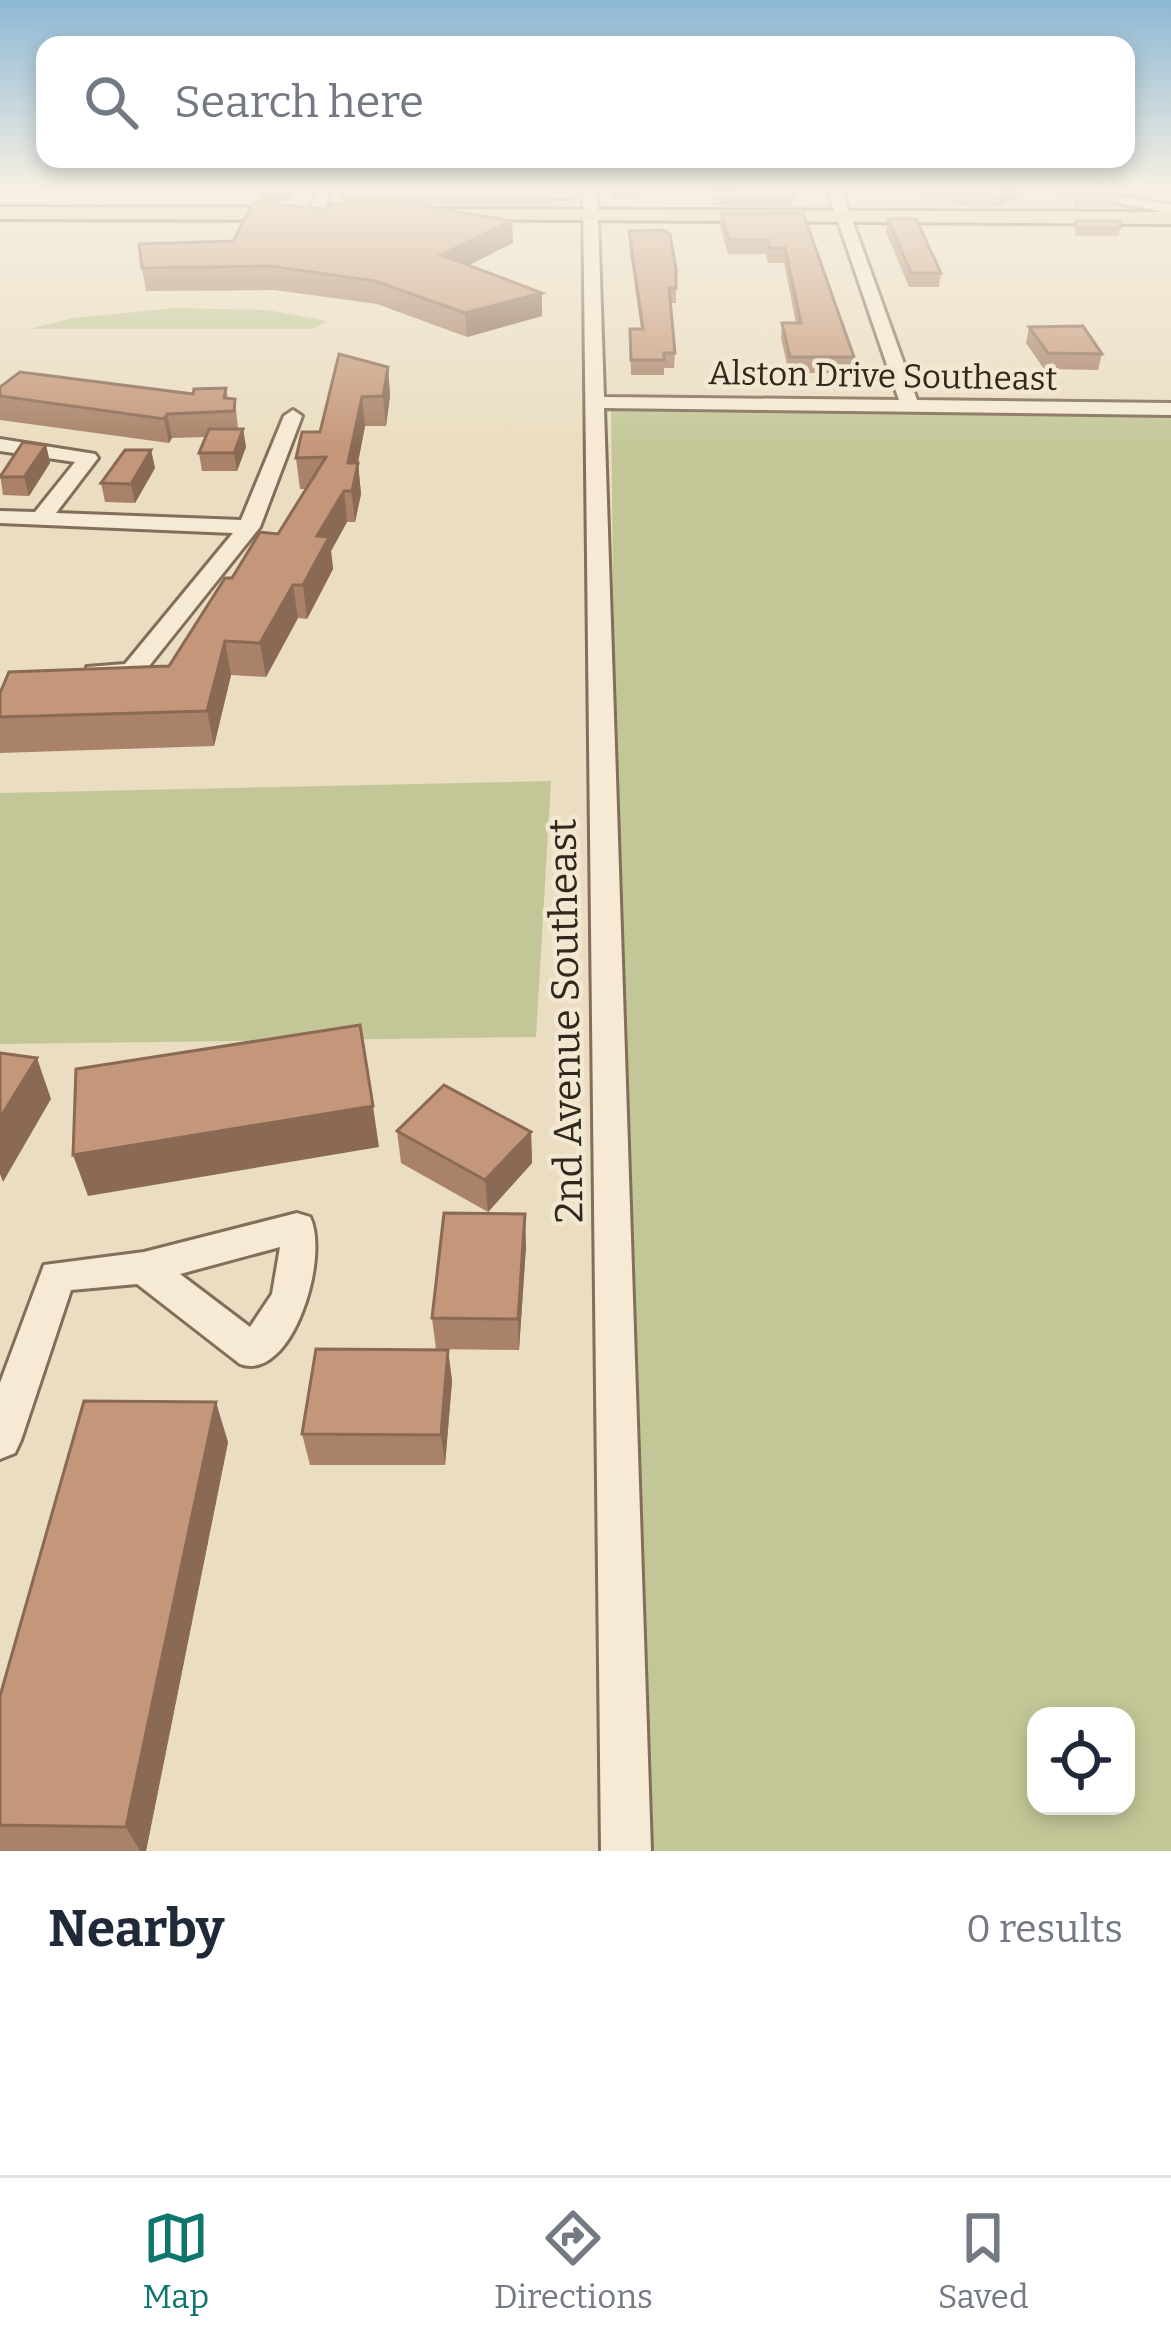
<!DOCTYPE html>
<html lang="en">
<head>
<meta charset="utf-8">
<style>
  body { margin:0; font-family:Bitter,serif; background:#f6f6f7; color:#1f2937 }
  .controls { position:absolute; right:36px; bottom:36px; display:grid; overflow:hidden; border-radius:24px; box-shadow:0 6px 18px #0003 }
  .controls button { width:108px; height:108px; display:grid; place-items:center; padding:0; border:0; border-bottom:3px solid #e0e1e3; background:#fff; color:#1f2937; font:60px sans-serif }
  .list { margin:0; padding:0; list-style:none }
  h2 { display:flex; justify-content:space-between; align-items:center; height:156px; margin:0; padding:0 48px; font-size:51px }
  h2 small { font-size:39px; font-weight:400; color:#747a83 }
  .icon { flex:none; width:66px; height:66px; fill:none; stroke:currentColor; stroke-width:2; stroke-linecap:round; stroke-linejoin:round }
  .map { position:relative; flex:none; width:1171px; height:1851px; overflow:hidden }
  .search { position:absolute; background:#fff; box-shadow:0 6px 18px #0003; left:36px; right:36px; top:36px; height:132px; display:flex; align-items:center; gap:30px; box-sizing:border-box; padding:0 42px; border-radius:24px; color:#747a83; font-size:45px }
  .sheet { height:324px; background:#fff }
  nav { display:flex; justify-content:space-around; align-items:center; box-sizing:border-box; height:168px; border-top:3px solid #e0e1e3; background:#fff; font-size:33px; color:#747a83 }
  nav a { display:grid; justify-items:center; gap:6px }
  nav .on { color:#0f766e }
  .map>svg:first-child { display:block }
  .green { fill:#c3c797; fill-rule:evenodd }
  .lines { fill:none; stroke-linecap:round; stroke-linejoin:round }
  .minor-casing { stroke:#826e5a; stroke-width:6 }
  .major-casing { stroke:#503d2e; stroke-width:6 }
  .minor { fill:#f6ead4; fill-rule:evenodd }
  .major { fill:#ebd09b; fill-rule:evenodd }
  .wall { fill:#a98269 }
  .shaded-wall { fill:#8a6a55 }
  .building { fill:#c5977a; stroke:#8a6a55; stroke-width:3 }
  .labels { text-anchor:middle; stroke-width:9; stroke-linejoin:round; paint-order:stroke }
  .far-street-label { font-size:33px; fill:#33271d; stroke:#f2e7d0 }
  .street-label { font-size:39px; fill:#33271d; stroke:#f2e7d0 }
</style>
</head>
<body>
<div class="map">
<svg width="1171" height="1851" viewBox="0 0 1171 1851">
  <rect width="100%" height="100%" fill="#eaddc1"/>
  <g class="green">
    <polygon points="176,308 268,310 327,321 313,329 29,329 73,318"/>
    <path d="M611 402 1171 412V1851H627ZM1036 1716H1126V1806H1036Z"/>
    <polygon points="551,781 536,1037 0,1044 0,793"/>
  </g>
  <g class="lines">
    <g class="minor-casing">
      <g id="minor">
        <polygon points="318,189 332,189 321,215 314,219 307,215"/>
        <polygon points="356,189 571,190 578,194 571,198 361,196"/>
        <polygon points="583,189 597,189 604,397 899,400 827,189 841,189 917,400 1171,403 1171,415 604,408 651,1851 601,1851"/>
        <polygon points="1046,189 1077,189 1171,205 1171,213"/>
        <polygon points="293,410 302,416 260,527 141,676 87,677 87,667 125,664 233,533 0,523 0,511 35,512 75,462 0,451 0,439 95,454 98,458 56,513 241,520 284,416"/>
        <path d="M297 1213 310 1217C330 1257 292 1383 240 1364L137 1284 71 1290 21 1440 15 1453 0 1459V1383L44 1265 144 1252ZM280 1247 272 1294 250 1327 180 1274Z"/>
      </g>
    </g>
    <g class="major-casing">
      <g id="major">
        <polygon points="0,207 301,208 310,214 301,220 0,219"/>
        <polygon points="425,209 1171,212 1171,224 418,219 418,211"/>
      </g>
    </g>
    <use href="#minor" class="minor"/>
    <use href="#major" class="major"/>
  </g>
  <g class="wall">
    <polygon points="611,189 650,189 641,189 641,199 613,199"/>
    <polygon points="788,189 793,199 792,206 714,206 712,197 712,190"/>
    <polygon points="910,189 1037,189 997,207 969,207 910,192"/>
    <polygon points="1075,189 1099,189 1120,193 1117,207 1073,207"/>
    <polygon points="290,191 291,201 261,203 328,209 343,203 342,197 553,198 553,205 418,204 513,243 469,265 542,293 542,316 467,337 377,304 274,290 146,291 142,268 233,241 259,203"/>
    <polygon points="721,213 803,213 854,357 852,373 789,373 781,338 782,323 796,323 784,263 768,263 766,254 728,254 720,227"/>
    <polygon points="888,219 941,273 939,287 909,287 886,232"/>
    <polygon points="1076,221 1120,228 1119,236 1075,236"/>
    <polygon points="629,231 676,269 676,303 670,303 675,353 674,368 664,368 664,375 631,375 630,329 641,329 629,245"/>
    <polygon points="1029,327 1102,354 1098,370 1044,369 1026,343"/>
    <polygon points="388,367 390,396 386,426 365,426 358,463 361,494 355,522 347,522 331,551 333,569 307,619 298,618 266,677 231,675 214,746 0,753 0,693 169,666 232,578 278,534 306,489 300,489 296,458"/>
    <polygon points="0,387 193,394 226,388 228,398 235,399 238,429 243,429 246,447 237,471 202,471 199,453 206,437 172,438 169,443 0,420"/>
    <polygon points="46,445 50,463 29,496 3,495 0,474"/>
    <polygon points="151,450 155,468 135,503 105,502 101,483"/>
    <polygon points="397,1131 531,1132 532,1163 488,1212 401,1163"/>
    <polygon points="526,1246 519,1350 436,1349 432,1318"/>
    <polygon points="448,1350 452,1381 445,1465 310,1465 302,1434"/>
    <polygon points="228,1442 146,1851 0,1851 0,1696"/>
  </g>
  <g class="shaded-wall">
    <polygon points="291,189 291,201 259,204 257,190"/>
    <polygon points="1000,189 1037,189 997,207"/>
    <polygon points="512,221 513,243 443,278 441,255"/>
    <polygon points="542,293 542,316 467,337 465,313"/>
    <polygon points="388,367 390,396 386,426 383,396"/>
    <polygon points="362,397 365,426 356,472 358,463 361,494 355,522 348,463"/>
    <polygon points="167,414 172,438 169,443 164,419"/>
    <polygon points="243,429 246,447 237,471 234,453"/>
    <polygon points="46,445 50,463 29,496 24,477"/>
    <polygon points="151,450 155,468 135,503 131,484"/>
    <polygon points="344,491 347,522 331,551 333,569 307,619 303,585 317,536"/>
    <polygon points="293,585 298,618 266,677 260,643"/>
    <polygon points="225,641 231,675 214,746 207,711"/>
    <polygon points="37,1058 51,1099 3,1182 0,1174 0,1118"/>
    <polygon points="373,1106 379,1147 88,1196 73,1155"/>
    <polygon points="531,1132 532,1163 488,1212 485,1180"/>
    <polygon points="525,1214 526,1246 519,1350 518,1319"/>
    <polygon points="448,1350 452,1381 445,1465 441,1435"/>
    <polygon points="216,1402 228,1442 146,1851 140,1851 126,1827"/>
  </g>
  <g class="building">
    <polygon points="765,189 788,189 793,199 715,198 712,190"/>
    <polygon points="1076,189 1099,189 1120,193 1076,193"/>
    <polygon points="345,191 553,198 342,197"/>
    <polygon points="253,203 328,209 331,203 414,204 512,221 441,255 542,293 465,313 375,281 271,266 142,268 139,244 233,241"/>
    <polygon points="721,213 803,213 854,357 790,357 782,323 801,323 785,248 769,248 768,240 729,240"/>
    <polygon points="888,219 916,219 941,273 911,273"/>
    <rect x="1076" y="221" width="44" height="7"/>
    <polygon points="663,230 670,234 676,269 676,288 669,288 675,353 664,353 664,360 631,360 630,329 643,329 629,231"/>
    <polygon points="1083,326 1102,354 1048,353 1029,327"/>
    <polygon points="339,354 388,367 383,396 362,397 348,463 358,463 352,491 344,491 317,536 329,537 303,585 293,585 260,643 225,641 207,711 0,717 0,693 9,672 169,666 225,578 232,578 260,532 278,534 326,457 296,458 302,432 320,432"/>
    <polygon points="20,372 193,394 194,389 226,388 224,398 235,399 234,411 167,414 164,419 0,396 0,387"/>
    <polygon points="209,429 243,429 234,453 199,453"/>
    <polygon points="23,442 46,445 24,477 0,477"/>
    <polygon points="125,450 151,450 131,484 101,483"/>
    <polygon points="360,1025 373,1106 73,1155 76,1069"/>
    <polygon points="0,1053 37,1058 0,1118"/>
    <polygon points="444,1085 531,1132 485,1180 397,1131"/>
    <polygon points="444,1213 525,1214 518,1319 432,1318"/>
    <polygon points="316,1349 448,1350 441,1435 302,1434"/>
    <polygon points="84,1401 216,1402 126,1827 0,1825 0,1696"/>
  </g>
  <linearGradient id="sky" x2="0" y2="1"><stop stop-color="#8db8d4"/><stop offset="0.42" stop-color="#f6f0e3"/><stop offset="1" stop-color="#f6f0e3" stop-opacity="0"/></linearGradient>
  <rect width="1171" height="448" fill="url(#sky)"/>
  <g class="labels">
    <g class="far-street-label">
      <text transform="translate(883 375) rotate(1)" y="12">Alston Drive Southeast</text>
    </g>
    <g class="street-label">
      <text transform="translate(565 1021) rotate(-91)" y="14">2nd Avenue Southeast</text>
    </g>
  </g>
</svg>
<div class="controls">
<button><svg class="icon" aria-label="locate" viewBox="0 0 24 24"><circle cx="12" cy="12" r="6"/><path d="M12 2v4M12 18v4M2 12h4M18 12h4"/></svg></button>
</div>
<div class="search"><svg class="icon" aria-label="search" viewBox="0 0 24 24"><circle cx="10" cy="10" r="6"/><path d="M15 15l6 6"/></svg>Search here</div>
</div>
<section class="sheet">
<h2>Nearby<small>0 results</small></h2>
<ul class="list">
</ul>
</section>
<nav>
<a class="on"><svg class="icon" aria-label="map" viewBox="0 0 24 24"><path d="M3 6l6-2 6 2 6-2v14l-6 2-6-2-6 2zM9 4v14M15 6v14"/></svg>Map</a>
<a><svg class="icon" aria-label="directions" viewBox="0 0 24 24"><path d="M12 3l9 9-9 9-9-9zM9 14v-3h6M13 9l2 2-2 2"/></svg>Directions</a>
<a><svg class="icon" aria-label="saved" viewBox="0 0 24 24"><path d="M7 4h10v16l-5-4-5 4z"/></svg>Saved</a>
</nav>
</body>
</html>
